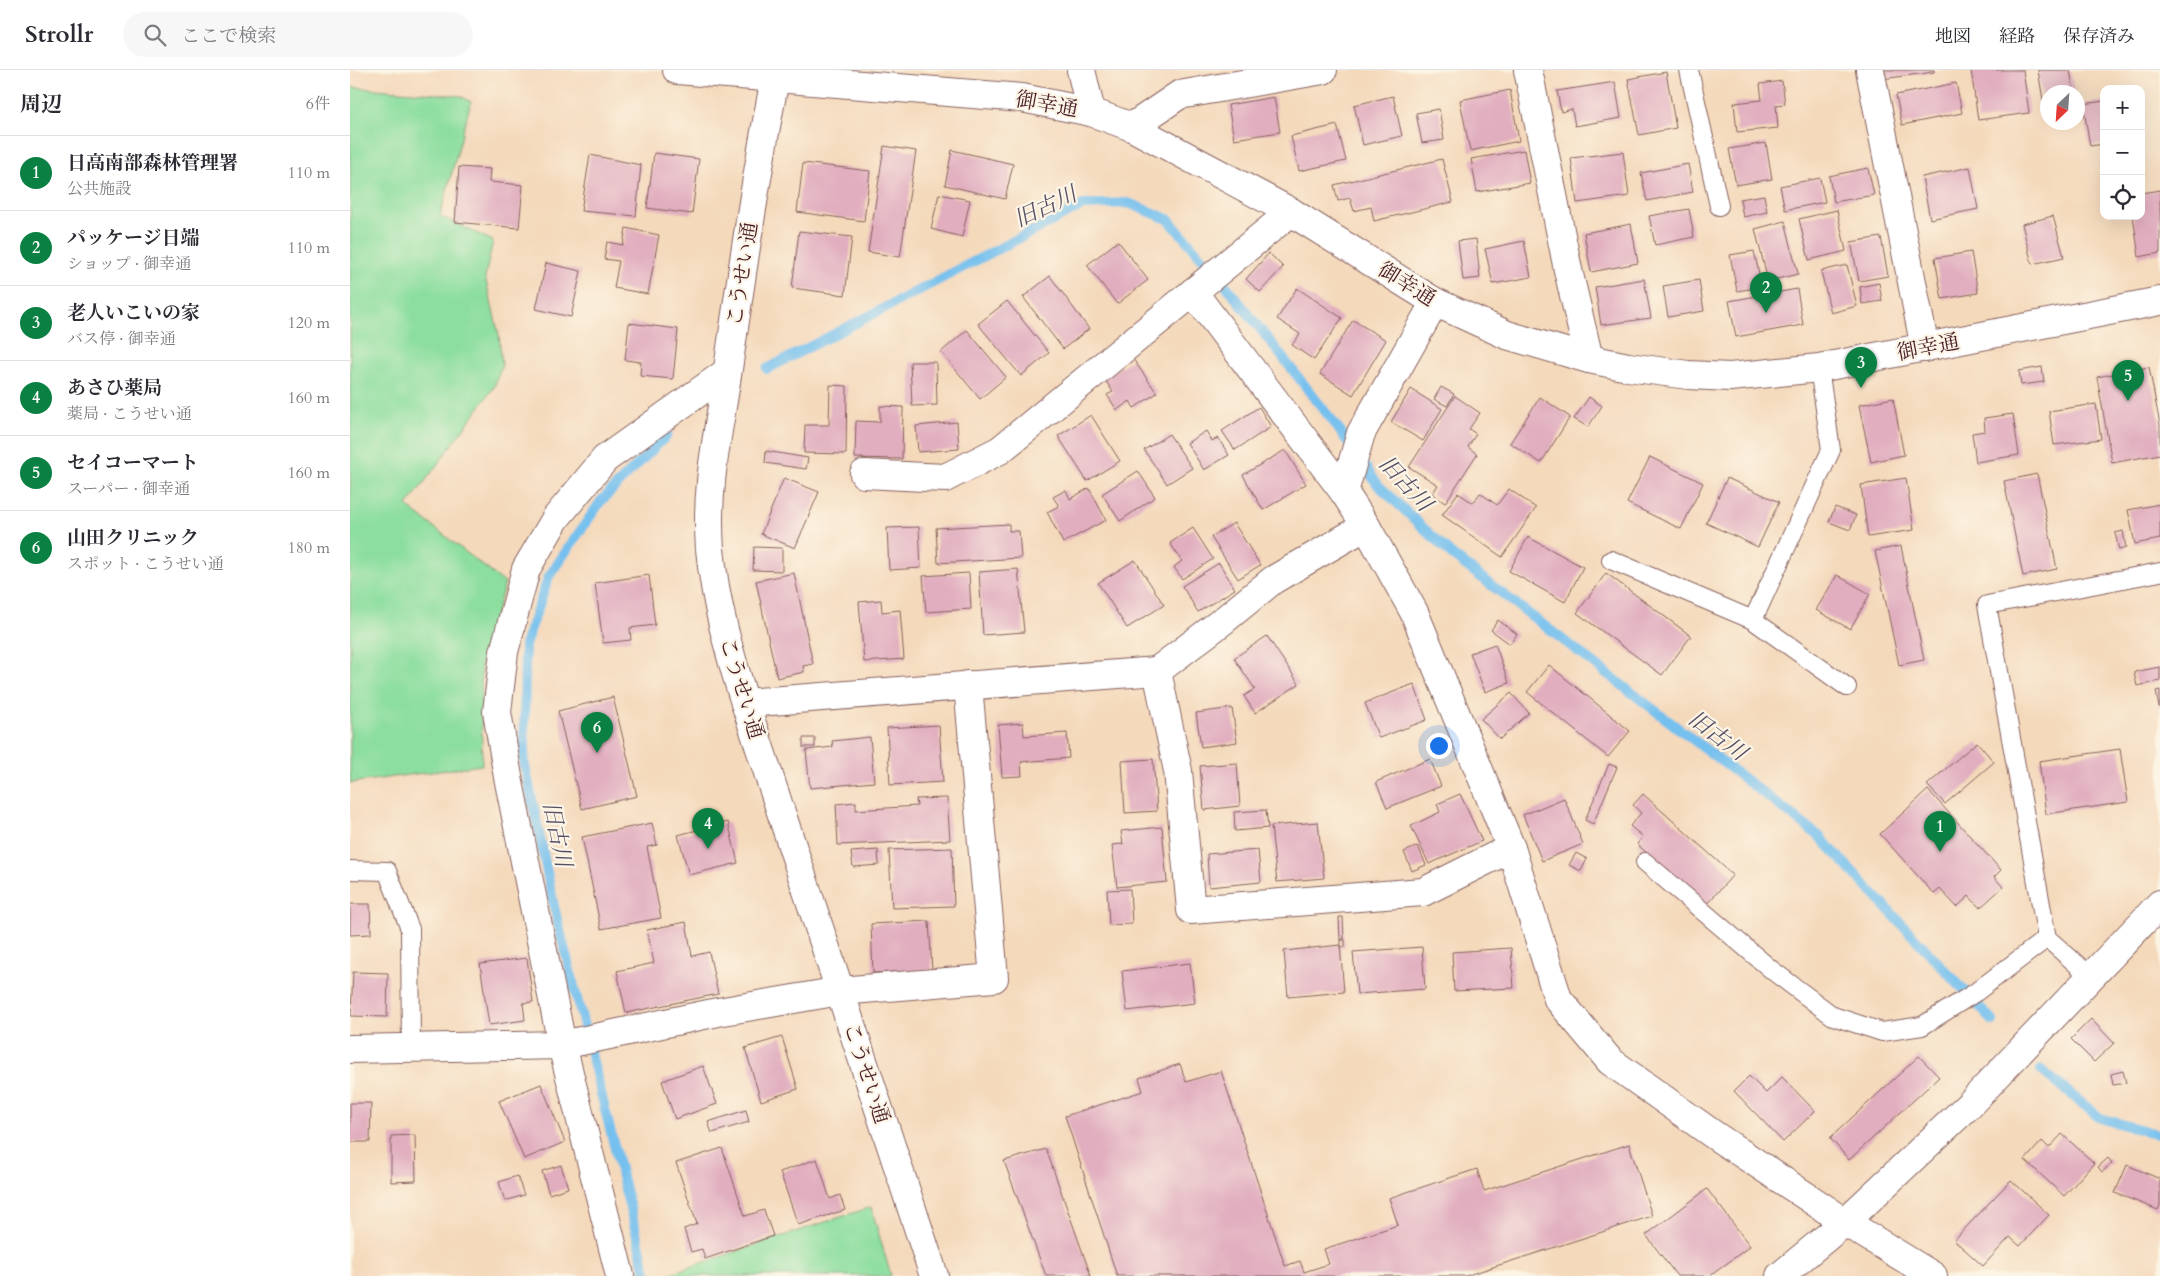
<!DOCTYPE html>
<html lang="ja">
<head>
<meta charset="utf-8">
<style>
  body { margin:0; font-family:Cardo,"Noto Serif JP",serif; background:#f7f7f7; color:#2b2b33 }
  .controls { position:absolute; right:15px; top:15px; display:grid; overflow:hidden; border-radius:10px; box-shadow:0 5px 20px #0002 }
  .controls button { width:45px; height:45px; display:grid; place-items:center; padding:0; border:0; border-bottom:1px solid #e1e1e2; background:#fff; color:#2b2b33; font:25px sans-serif }
  .compass { position:absolute; left:1690px; top:15px; width:45px; height:45px; border-radius:50%; background:#fff; box-shadow:0 5px 20px #0002; rotate:205deg }
  .you { position:absolute; left:1088px; top:675px; width:18px; height:18px; margin:-12px; border:4px solid #fff; border-radius:50%; background:#1a73e8; box-shadow:0 0 0 8px #1a73e833 }
  .badge { display:grid; place-items:center; width:32px; height:32px; border-radius:50%; background:#0b8043; color:#fff; font-size:16px; font-weight:700 }
  .pin { position:absolute; translate:-50% -41px; filter:drop-shadow(0 1px 2px #0008) }
  .pin::after { content:''; position:absolute; top:26px; width:18px; height:15px; background:inherit; clip-path:polygon(0 0,100% 0,50% 100%) }
  .list { margin:0; padding:0; list-style:none }
  h2 { display:flex; justify-content:space-between; align-items:center; height:65px; margin:0; padding:0 20px; font-size:21px }
  h2 small { font-size:16px; font-weight:400; color:#7c7c81 }
  .list li { display:grid; grid-template-columns:32px 1fr auto; gap:15px; align-items:center; box-sizing:border-box; height:75px; padding:0 20px; border-top:1px solid #e1e1e2 }
  .list b { display:block; font-size:19px; white-space:nowrap }
  .list p { margin:0; font-size:16px; white-space:nowrap; color:#7c7c81 }
  .list em { font-size:16px; font-style:normal; color:#7c7c81 }
  .icon { flex:none; width:28px; height:28px; fill:none; stroke:currentColor; stroke-width:2; stroke-linecap:round; stroke-linejoin:round }
  .map { position:relative; flex:none; width:1810px; height:1206px; overflow:hidden }
  header { display:flex; align-items:center; gap:30px; box-sizing:border-box; height:70px; padding:0 25px; background:#fff; border-bottom:1px solid #e1e1e2 }
  header strong { font-size:24px }
  nav { display:flex; gap:28px; margin-inline-start:auto; font-size:18px }
  .search { width:350px; height:45px; background:#f7f7f7; display:flex; align-items:center; gap:12px; box-sizing:border-box; padding:0 18px; border-radius:28px; color:#7c7c81; font-size:19px }
  main { display:flex }
  aside { flex:1; background:#fff }
  .map>svg:first-child { display:block }
  .green { fill:#8cde9f; stroke:#6b7e65 }
  .lines { fill:none; stroke-linecap:round; stroke-linejoin:round }
  .stream { stroke:#75c0ee; stroke-width:10 }
  .building { fill:#e1aebf }
  .service-casing { stroke:#86605d; stroke-width:20 }
  .minor-casing { stroke:#86605d; stroke-width:30 }
  .tertiary-casing { stroke:#86605d; stroke-width:30 }
  .service { stroke:#fff; stroke-width:18 }
  .minor { stroke:#fff; stroke-width:28 }
  .tertiary { stroke:#fff; stroke-width:28 }
  .labels { text-anchor:middle; stroke-width:4.5; stroke-linejoin:round; paint-order:stroke }
  .street-label { font-size:21px; fill:#4a1f2b; stroke:#fcf5e5 }
  .water-label { font-size:22px; font-style:italic; fill:#574f66; stroke:#fcf5e5 }
</style>
</head>
<body>
<header>
<strong>Strollr</strong>
<div class="search"><svg class="icon" aria-label="search" viewBox="0 0 24 24"><circle cx="10" cy="10" r="6"/><path d="M15 15l6 6"/></svg>ここで検索</div>
<nav><a>地図</a><a>経路</a><a>保存済み</a></nav>
</header>
<main>
<aside>
<h2>周辺<small>6件</small></h2>
<ul class="list">
<li><span class="badge">1</span><div><b>日高南部森林管理署</b><p>公共施設</p></div><em>110 m</em></li>
<li><span class="badge">2</span><div><b>パッケージ日端</b><p>ショップ · 御幸通</p></div><em>110 m</em></li>
<li><span class="badge">3</span><div><b>老人いこいの家</b><p>バス停 · 御幸通</p></div><em>120 m</em></li>
<li><span class="badge">4</span><div><b>あさひ薬局</b><p>薬局 · こうせい通</p></div><em>160 m</em></li>
<li><span class="badge">5</span><div><b>セイコーマート</b><p>スーパー · 御幸通</p></div><em>160 m</em></li>
<li><span class="badge">6</span><div><b>山田クリニック</b><p>スポット · こうせい通</p></div><em>180 m</em></li>
</ul>
</aside>
<div class="map">
<svg width="1810" height="1206" viewBox="0 0 1810 1206">
  <rect width="100%" height="100%" fill="#fcf5e5"/>
  <filter id="ink" filterUnits="userSpaceOnUse"><feTurbulence type="fractalNoise" baseFrequency=".02" numOctaves="2"/><feDisplacementMap in="SourceGraphic" scale="10" xChannelSelector="R" yChannelSelector="G"/><feConvolveMatrix kernelMatrix="1 2 1 2 8 2 1 2 1" color-interpolation-filters="sRGB"/></filter>
  <filter id="wash" filterUnits="userSpaceOnUse"><feTurbulence type="fractalNoise" baseFrequency=".0096" numOctaves="4" result="noise"/><feDisplacementMap in="SourceGraphic" scale="20" xChannelSelector="R" yChannelSelector="G"/><feGaussianBlur stdDeviation="1.12" result="paint"/><feColorMatrix in="noise" values="0 0 0 0 0 0 0 0 0 0 0 0 0 0 0 0 0 1.4 0 .05"/><feComposite in="paint" operator="in"/></filter>
  <g filter="url(#wash)">
    <rect width="100%" height="100%" fill="#f4d9bb"/>
    <g class="green">
      <polygon points="0,17 111,26 121,32 90,146 143,171 135,207 149,265 152,295 144,317 57,436 155,513 131,594 132,695 0,713"/>
      <polygon points="521,1137 541,1206 315,1206 315,1205"/>
    </g>
    <g class="lines">
      <g class="stream">
        <polyline points="417,299 733,135 778,133 818,149 878,218 985,354 1028,415 1102,485 1469,766 1643,951"/>
        <polyline points="1691,1000 1750,1048 1810,1065"/>
        <polyline points="297,1206 205,841 174,691 175,575 199,506 251,431 317,365"/>
      </g>
    </g>
    <g id="blocks">
      <g class="building">
        <polygon points="1531,0 1584,0 1584,2 1532,9"/>
        <polygon points="1621,0 1673,0 1679,43 1628,50"/>
        <polygon points="1688,0 1720,0 1724,22 1698,22 1698,30 1693,30"/>
        <polygon points="1316,2 1326,58 1289,65 1278,9"/>
        <polygon points="1432,11 1435,34 1426,35 1428,58 1387,62 1384,33 1412,30 1410,14"/>
        <polygon points="1265,12 1271,48 1225,56 1222,39 1211,42 1207,21"/>
        <polygon points="1606,13 1612,43 1552,55 1546,25"/>
        <polygon points="1160,20 1169,71 1120,81 1110,30"/>
        <polygon points="1043,26 1052,66 1013,75 1004,35"/>
        <polygon points="924,27 930,62 884,69 878,35"/>
        <polygon points="1754,31 1754,74 1740,76 1733,34"/>
        <polygon points="1089,39 1094,70 1072,73 1066,43"/>
        <polygon points="987,55 996,91 949,101 941,66"/>
        <polygon points="1416,73 1422,109 1386,115 1379,79"/>
        <polygon points="534,76 566,81 550,187 518,182"/>
        <polygon points="602,80 663,94 655,129 595,115"/>
        <polygon points="1174,80 1180,113 1127,122 1121,89"/>
        <polygon points="1273,82 1279,126 1227,133 1221,88"/>
        <polygon points="304,83 349,89 342,144 297,138"/>
        <polygon points="240,85 291,95 286,146 231,141"/>
        <polygon points="1092,89 1103,132 1024,151 1021,137 1004,141 1000,128 988,131 984,115"/>
        <polygon points="453,93 520,101 514,151 447,142"/>
        <polygon points="1338,94 1343,122 1297,131 1291,103"/>
        <polygon points="109,97 140,99 139,112 173,115 169,158 105,152"/>
        <polygon points="1620,97 1628,139 1580,149 1572,107"/>
        <polygon points="1518,98 1524,125 1484,132 1479,106"/>
        <polygon points="1470,108 1475,132 1435,140 1430,116"/>
        <polygon points="1810,120 1810,183 1789,187 1783,146 1791,146 1791,123"/>
        <polygon points="589,124 620,130 612,167 581,159"/>
        <polygon points="1414,125 1417,142 1393,147 1390,129"/>
        <polygon points="1339,139 1344,167 1305,175 1299,146"/>
        <polygon points="1487,140 1496,181 1459,190 1449,149"/>
        <polygon points="1703,146 1714,187 1682,194 1672,154"/>
        <polygon points="1435,151 1448,204 1418,211 1405,159"/>
        <polygon points="1281,154 1288,193 1241,202 1234,163"/>
        <polygon points="276,158 309,165 298,224 264,218 269,191 254,189 257,172 273,175"/>
        <polygon points="449,161 502,167 495,225 442,218"/>
        <polygon points="1531,167 1538,206 1509,211 1501,172"/>
        <polygon points="1126,169 1130,208 1113,210 1108,171"/>
        <polygon points="768,171 798,210 767,234 737,195"/>
        <polygon points="1174,171 1181,207 1143,214 1135,179"/>
        <polygon points="1404,181 1412,217 1387,221 1380,185"/>
        <polygon points="1621,182 1628,223 1592,229 1585,188"/>
        <polygon points="919,183 933,197 910,222 896,209"/>
        <polygon points="196,193 231,201 221,247 186,239"/>
        <polygon points="1497,195 1507,236 1481,243 1471,201"/>
        <polygon points="700,206 739,259 713,279 673,227"/>
        <polygon points="1294,209 1301,248 1251,255 1245,217"/>
        <polygon points="1349,210 1354,241 1318,247 1313,216"/>
        <polygon points="1529,213 1532,231 1512,234 1510,217"/>
        <polygon points="947,218 992,248 964,290 942,275 950,264 927,249"/>
        <polygon points="1447,219 1453,255 1386,267 1379,231"/>
        <polygon points="657,231 699,283 671,306 628,254"/>
        <polygon points="1003,250 1036,270 1003,325 970,304"/>
        <polygon points="279,253 328,259 323,309 290,306 291,292 275,290"/>
        <polygon points="617,260 656,307 630,329 591,282"/>
        <polygon points="783,289 807,323 784,338 780,331 767,340 757,325 763,322 754,308"/>
        <polygon points="560,292 586,292 587,335 562,336"/>
        <polygon points="1692,297 1694,312 1671,315 1669,301"/>
        <polygon points="1799,297 1810,355 1810,384 1762,393 1747,307"/>
        <polygon points="480,315 497,316 496,384 454,383 455,355 479,355"/>
        <polygon points="1091,317 1104,324 1097,336 1084,329"/>
        <polygon points="1061,319 1092,339 1073,371 1041,352"/>
        <polygon points="1105,326 1130,343 1119,359 1126,364 1118,377 1127,384 1095,433 1082,424 1088,415 1059,397"/>
        <polygon points="1190,327 1220,347 1191,393 1160,373"/>
        <polygon points="1239,327 1252,336 1238,357 1224,349"/>
        <polygon points="1543,328 1554,385 1521,392 1509,335"/>
        <polygon points="1746,334 1751,369 1704,375 1699,341"/>
        <polygon points="530,336 553,337 552,389 505,388 506,351 530,352"/>
        <polygon points="909,337 921,357 885,380 872,361"/>
        <polygon points="1663,344 1669,385 1626,392 1622,363 1635,361 1634,348"/>
        <polygon points="741,345 770,391 737,411 708,366"/>
        <polygon points="607,352 609,379 568,382 566,356"/>
        <polygon points="856,361 862,371 868,368 879,385 854,400 837,373"/>
        <polygon points="819,364 842,398 817,414 794,380"/>
        <polygon points="935,380 956,414 913,440 893,405"/>
        <polygon points="416,381 458,388 456,399 415,393"/>
        <polygon points="1300,387 1353,413 1331,459 1277,433"/>
        <polygon points="788,401 805,427 770,451 752,424"/>
        <polygon points="1687,404 1707,499 1673,506 1654,411"/>
        <polygon points="434,408 469,422 445,478 411,464"/>
        <polygon points="1377,408 1429,432 1408,477 1356,453"/>
        <polygon points="1556,408 1564,460 1518,467 1511,415"/>
        <polygon points="739,418 756,450 713,473 697,442 709,436 703,427 716,420 720,429"/>
        <polygon points="1159,419 1186,438 1152,487 1092,445 1108,423 1123,433 1130,423 1147,435"/>
        <polygon points="1810,434 1810,469 1785,474 1778,440"/>
        <polygon points="1485,437 1506,445 1500,460 1479,452"/>
        <polygon points="884,453 910,495 888,509 861,467"/>
        <polygon points="659,454 659,461 669,461 671,488 588,493 586,458"/>
        <polygon points="569,457 571,498 539,500 537,458"/>
        <polygon points="843,458 863,489 832,509 824,497 832,491 820,473"/>
        <polygon points="1773,461 1776,478 1769,480 1765,463"/>
        <polygon points="1178,467 1233,497 1215,532 1159,501"/>
        <polygon points="1551,476 1574,590 1549,595 1525,481"/>
        <polygon points="404,477 432,478 432,501 403,500"/>
        <polygon points="785,490 814,535 777,558 748,513"/>
        <polygon points="869,493 885,519 848,542 832,516"/>
        <polygon points="668,499 674,562 633,565 629,502"/>
        <polygon points="444,503 463,594 453,596 454,602 427,608 406,511"/>
        <polygon points="619,503 621,539 576,542 573,506"/>
        <polygon points="1256,503 1341,566 1312,605 1227,543"/>
        <polygon points="299,505 305,555 280,558 281,570 253,573 245,513"/>
        <polygon points="1487,505 1520,524 1500,559 1466,540"/>
        <polygon points="531,530 532,542 550,540 554,589 514,592 509,532"/>
        <polygon points="1148,550 1167,564 1160,574 1141,560"/>
        <polygon points="917,566 949,614 905,643 894,626 905,619 884,588"/>
        <polygon points="1145,574 1159,613 1135,622 1120,583"/>
        <polygon points="1199,595 1280,661 1258,687 1177,622"/>
        <polygon points="1810,597 1810,611 1787,616 1784,602"/>
        <polygon points="1064,614 1077,650 1029,668 1015,633"/>
        <polygon points="1810,620 1810,637 1809,637 1806,621"/>
        <polygon points="1161,623 1179,643 1150,669 1131,649"/>
        <polygon points="263,627 287,726 232,739 208,641"/>
        <polygon points="882,638 887,672 851,677 846,643"/>
        <polygon points="673,653 674,666 717,663 719,688 671,692 672,706 652,707 648,655"/>
        <polygon points="589,655 593,712 540,715 537,658"/>
        <polygon points="520,667 524,712 460,718 456,680 483,677 482,671"/>
        <rect x="453" y="668" width="12" height="9"/>
        <polygon points="1627,672 1644,692 1595,734 1577,715"/>
        <polygon points="1770,679 1778,732 1696,744 1689,691"/>
        <polygon points="803,689 807,741 775,743 772,691"/>
        <polygon points="1080,689 1091,716 1037,738 1026,712"/>
        <polygon points="887,693 890,736 854,740 850,696"/>
        <polygon points="1259,694 1267,697 1243,754 1235,750"/>
        <polygon points="1578,720 1651,800 1644,807 1653,817 1630,838 1619,826 1607,837 1590,819 1584,824 1530,764"/>
        <polygon points="1110,724 1132,771 1079,794 1061,756 1090,742 1087,734"/>
        <polygon points="1293,724 1383,805 1355,836 1287,774 1293,767 1280,756 1291,743 1283,735"/>
        <polygon points="597,728 600,770 488,775 486,734 506,732 506,740 567,736 566,729"/>
        <polygon points="1214,728 1233,774 1192,791 1173,745"/>
        <polygon points="916,740 918,758 885,761 884,742"/>
        <polygon points="378,752 388,793 339,805 328,765"/>
        <polygon points="968,752 974,808 927,812 921,756"/>
        <polygon points="302,753 307,775 297,777 311,848 251,859 232,767"/>
        <polygon points="812,757 817,812 767,817 762,775 773,774 771,761"/>
        <polygon points="1068,776 1076,795 1062,801 1054,782"/>
        <polygon points="602,778 604,836 542,838 539,780"/>
        <polygon points="528,780 529,795 503,797 501,782"/>
        <polygon points="908,780 911,812 859,817 857,784"/>
        <polygon points="1226,783 1237,789 1231,801 1219,795"/>
        <polygon points="780,819 782,854 759,855 757,820"/>
        <polygon points="0,834 20,834 21,864 0,865"/>
        <polygon points="989,847 993,847 994,869 990,869"/>
        <polygon points="579,851 582,900 523,903 521,854"/>
        <polygon points="336,852 342,886 359,882 368,924 276,943 267,901 304,893 297,860"/>
        <rect x="991" y="870" width="4" height="7"/>
        <polygon points="990,875 994,922 938,927 934,881"/>
        <polygon points="1072,877 1075,919 1007,924 1003,882"/>
        <polygon points="1161,878 1164,918 1104,921 1102,882"/>
        <polygon points="177,888 183,932 173,933 175,950 139,955 130,894"/>
        <polygon points="840,893 845,933 777,941 772,901"/>
        <polygon points="3,902 38,903 37,947 1,946"/>
        <polygon points="1741,949 1764,973 1744,992 1721,969"/>
        <polygon points="432,967 448,1019 411,1031 395,978"/>
        <polygon points="1569,986 1589,1007 1499,1090 1480,1068"/>
        <polygon points="830,994 836,1012 871,1001 935,1196 950,1191 954,1202 979,1194 974,1179 1048,1155 1039,1128 1127,1099 1134,1121 1279,1074 1302,1146 1115,1206 767,1206 715,1046 793,1021 789,1008"/>
        <polygon points="353,996 367,1034 325,1049 312,1011"/>
        <polygon points="1773,1001 1776,1013 1763,1015 1761,1004"/>
        <polygon points="1399,1006 1416,1023 1432,1007 1465,1041 1433,1072 1384,1021"/>
        <polygon points="191,1014 215,1072 174,1089 149,1031"/>
        <polygon points="0,1033 21,1033 20,1072 0,1072"/>
        <polygon points="396,1040 399,1052 362,1063 358,1052"/>
        <polygon points="1712,1064 1744,1093 1714,1126 1675,1090 1692,1071 1699,1078"/>
        <polygon points="65,1065 66,1111 41,1112 41,1066"/>
        <polygon points="372,1078 395,1146 414,1140 423,1166 355,1189 352,1179 341,1182 334,1159 347,1154 326,1093"/>
        <polygon points="696,1079 741,1206 696,1206 654,1091"/>
        <polygon points="1758,1088 1762,1093 1752,1102 1748,1097"/>
        <polygon points="467,1089 480,1129 490,1125 495,1140 448,1155 430,1102"/>
        <polygon points="211,1095 218,1118 199,1124 192,1101"/>
        <polygon points="1777,1095 1810,1109 1810,1135 1808,1140 1765,1123"/>
        <polygon points="167,1106 174,1125 155,1131 149,1112"/>
        <polygon points="1661,1110 1699,1145 1670,1176 1660,1167 1633,1196 1604,1170"/>
        <polygon points="1357,1119 1400,1176 1360,1206 1327,1206 1296,1165"/>
      </g>
    </g>
  </g>
  <g filter="url(#ink)">
    <use href="#blocks" fill-opacity="0" stroke="#86605d" stroke-width="1"/>
    <g class="lines">
      <g class="service-casing">
        <g id="service">
          <polyline points="1339,0 1369,136"/>
          <polyline points="1261,490 1403,550 1497,617"/>
          <polyline points="1403,550 1481,380 1469,298"/>
          <polyline points="1295,792 1423,901 1483,946 1532,962 1572,956 1626,922 1697,868"/>
          <polyline points="0,800 37,801 60,859 61,978"/>
          <polyline points="1740,906 1697,868 1637,535 1810,502"/>
        </g>
      </g>
      <g class="minor-casing">
        <g id="minor">
          <polyline points="731,0 741,42"/>
          <polyline points="1178,0 1218,200 1239,289"/>
          <polyline points="1520,0 1575,278"/>
          <polyline points="843,222 994,422"/>
          <polyline points="1085,232 1011,363 994,422 1016,456 1064,542 1161,778 1208,929 1260,991 1364,1065 1495,1152 1583,1206"/>
          <polyline points="514,404 595,408 650,380 941,142"/>
          <polyline points="1016,456 923,510 874,550 807,601 828,701 841,840 1073,822 1161,778"/>
          <polyline points="395,633 807,601"/>
          <polyline points="0,979 212,975 368,942 490,921 644,908 618,615"/>
          <polyline points="270,1206 212,975 158,707 147,642 154,582 176,499 206,448 255,389 377,302"/>
        </g>
      </g>
      <g class="tertiary-casing">
        <g id="tertiary">
          <polyline points="327,0 672,28 741,42 782,57 941,142 1085,232 1157,265 1239,289 1278,297 1338,305 1380,307 1469,298 1810,231"/>
          <path d="M425 9C406 105 392 202 378 299 369 362 355 414 360 479 365 532 379 582 395 633L584 1206"/>
          <polyline points="782,57 829,25 973,0"/>
          <polyline points="1430,1206 1495,1152 1619,1035 1810,834"/>
        </g>
      </g>
      <use href="#service" class="service"/>
      <use href="#minor" class="minor"/>
      <use href="#tertiary" class="tertiary"/>
    </g>
  </g>
  <g class="labels">
    <g class="street-label">
      <text transform="translate(697 34) rotate(10)" y="7">御幸通</text>
      <text transform="translate(392 204) rotate(-81)" y="7">こうせい通</text>
      <text transform="translate(1057 214) rotate(32)" y="7">御幸通</text>
      <text transform="translate(1578 277) rotate(-11)" y="7">御幸通</text>
      <text transform="translate(392 618) rotate(73)" y="7">こうせい通</text>
      <text transform="translate(517 1003) rotate(72)" y="7">こうせい通</text>
    </g>
    <g class="water-label">
      <text transform="translate(695 136) rotate(-25)" y="8">旧古川</text>
      <text transform="translate(1056 413) rotate(47)" y="8">旧古川</text>
      <text transform="translate(1368 665) rotate(37)" y="8">旧古川</text>
      <text transform="translate(208 764) rotate(78)" y="8">旧古川</text>
    </g>
  </g>
</svg>
<div class="controls">
<button>+</button>
<button>−</button>
<button><svg class="icon" aria-label="locate" viewBox="0 0 24 24"><circle cx="12" cy="12" r="6"/><path d="M12 2v4M12 18v4M2 12h4M18 12h4"/></svg></button>
</div>
<svg class="compass" viewBox="-18 -18 36 36"><path d="M0-13l5 13h-10z" fill="#e53935"/><path d="M0 13l5-13h-10z" fill="#7c7c81"/></svg>
<div class="you"></div>
<div class="pin badge" style="left:1590px;top:782px">1</div>
<div class="pin badge" style="left:1416px;top:243px">2</div>
<div class="pin badge" style="left:1511px;top:318px">3</div>
<div class="pin badge" style="left:358px;top:779px">4</div>
<div class="pin badge" style="left:1778px;top:331px">5</div>
<div class="pin badge" style="left:247px;top:683px">6</div>
</div>
</main>
</body>
</html>
